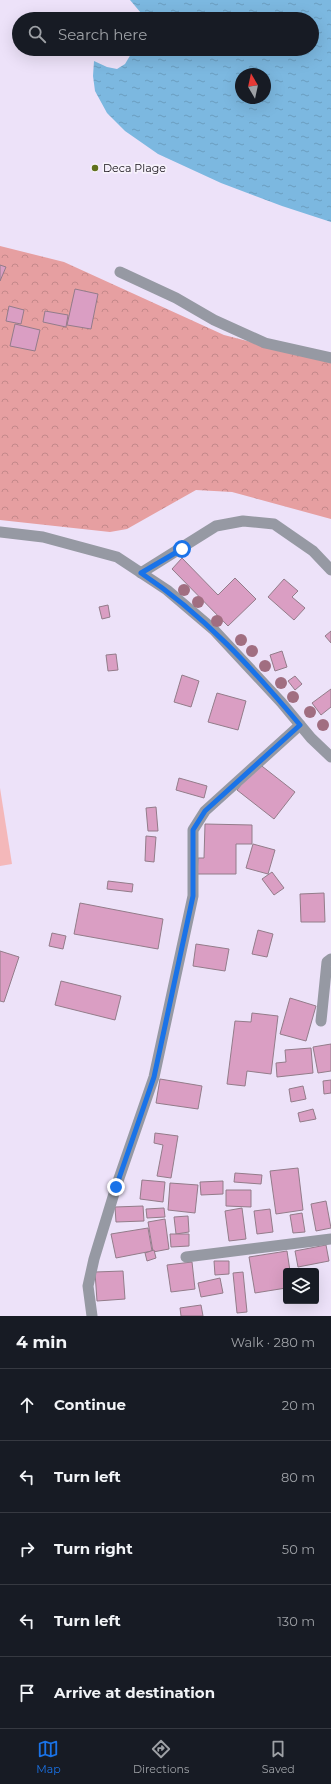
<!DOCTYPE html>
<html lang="en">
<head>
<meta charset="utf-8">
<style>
  body { margin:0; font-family:Montserrat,sans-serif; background:#20242c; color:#f1f3f6 }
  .controls { position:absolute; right:12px; bottom:12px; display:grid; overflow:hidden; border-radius:4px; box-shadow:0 4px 16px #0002 }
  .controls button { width:36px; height:36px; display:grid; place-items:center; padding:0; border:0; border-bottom:1px solid #363941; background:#171b24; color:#f1f3f6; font:20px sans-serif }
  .compass { position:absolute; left:235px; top:68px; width:36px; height:36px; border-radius:50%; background:#171b24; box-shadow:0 4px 16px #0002; rotate:351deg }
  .stop { position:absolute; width:12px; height:12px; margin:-9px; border:3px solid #1a73e8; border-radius:50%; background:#fff }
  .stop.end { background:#1a73e8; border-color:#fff; box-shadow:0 1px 4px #0008 }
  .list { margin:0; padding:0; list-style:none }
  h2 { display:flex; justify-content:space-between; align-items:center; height:52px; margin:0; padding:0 16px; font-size:17px }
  h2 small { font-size:13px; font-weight:400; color:#9ea1a6 }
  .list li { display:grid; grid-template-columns:26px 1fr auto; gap:12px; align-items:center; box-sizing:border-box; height:72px; padding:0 16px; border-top:1px solid #363941 }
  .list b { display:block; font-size:15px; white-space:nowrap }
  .list em { font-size:13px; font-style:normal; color:#9ea1a6 }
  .icon { flex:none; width:22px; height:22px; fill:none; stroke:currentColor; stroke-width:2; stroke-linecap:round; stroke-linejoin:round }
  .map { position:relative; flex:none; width:331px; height:1316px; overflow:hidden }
  .search { position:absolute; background:#171b24; box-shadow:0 4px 16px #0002; left:12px; right:12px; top:12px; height:44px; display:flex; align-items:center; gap:10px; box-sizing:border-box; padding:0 14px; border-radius:22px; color:#9ea1a6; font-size:15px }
  .sheet { height:412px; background:#171b24 }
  nav { display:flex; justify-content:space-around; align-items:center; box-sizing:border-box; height:56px; border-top:1px solid #363941; background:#171b24; font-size:11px; color:#9ea1a6 }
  nav a { display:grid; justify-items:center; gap:2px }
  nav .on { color:#1a73e8 }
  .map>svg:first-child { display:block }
  .forest { fill:url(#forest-crowns) }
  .green { fill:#f4b8ba }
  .water { fill:url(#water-ripples); fill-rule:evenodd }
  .building { fill:#da9ec3; stroke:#937c8a }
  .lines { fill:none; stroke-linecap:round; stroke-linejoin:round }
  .minor { stroke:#9699a3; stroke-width:11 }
  .tree { fill:#a16e81 }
  .route { stroke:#1a73e8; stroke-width:5 }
  .poi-dot { fill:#60701d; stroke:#f7f2fc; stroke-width:1.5 }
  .labels { text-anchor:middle; stroke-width:3.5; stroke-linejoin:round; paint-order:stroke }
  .poi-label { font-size:11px; fill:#141017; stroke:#f7f2fc; text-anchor:start }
</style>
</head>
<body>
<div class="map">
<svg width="331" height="1316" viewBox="0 0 331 1316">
  <defs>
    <pattern id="forest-crowns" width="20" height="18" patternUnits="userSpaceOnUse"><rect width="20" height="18" fill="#e69fa1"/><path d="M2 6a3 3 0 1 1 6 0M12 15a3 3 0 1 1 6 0" fill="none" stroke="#c4888a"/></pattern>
    <pattern id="water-ripples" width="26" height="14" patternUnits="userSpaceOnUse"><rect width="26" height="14" fill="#7cb8e0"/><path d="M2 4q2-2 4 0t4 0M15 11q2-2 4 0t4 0" fill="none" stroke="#6a9dbf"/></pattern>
  </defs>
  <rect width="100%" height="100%" fill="#ede2f9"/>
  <polygon class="forest" points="0,246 64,262 224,335 331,363 331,519 232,492 196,490 127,529 110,532 0,520"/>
  <polygon class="green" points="0,788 12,864 0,866"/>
  <path class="water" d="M130 0H331V222L282 206 221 183 158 154 125 131 107 113 95 91 93 76 94 61 107 67 117 69 125 64 134 49H312V19H143L141 13ZM241 74H265V98H241Z"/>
  <g class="building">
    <polygon points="0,265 6,267 0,281"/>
    <polygon points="75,289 98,294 91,329 67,325"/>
    <polygon points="9,306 24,310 21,324 6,321"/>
    <polygon points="45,311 68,315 66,327 43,322"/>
    <polygon points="15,324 40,330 35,351 10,346"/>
    <polygon points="182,558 218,595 235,578 256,599 228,626 172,569"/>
    <polygon points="284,579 298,591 292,597 305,608 294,620 268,597"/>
    <polygon points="108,605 110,617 102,619 99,607"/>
    <polygon points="331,631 331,643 325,636"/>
    <polygon points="282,651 287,667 275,671 270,655"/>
    <polygon points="116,654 118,670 108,671 106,655"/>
    <polygon points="182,675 199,681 191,707 174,702"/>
    <polygon points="295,676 302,684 295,690 288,681"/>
    <polygon points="331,689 331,707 321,715 312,703"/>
    <polygon points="217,693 246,701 238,730 208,722"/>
    <polygon points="258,763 295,792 274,819 237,790"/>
    <polygon points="179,778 207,786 204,798 176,790"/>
    <polygon points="156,807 158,831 148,831 146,808"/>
    <polygon points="205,824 252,825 252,844 236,844 236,874 197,874 198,858 204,858"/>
    <polygon points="146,836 156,837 154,862 145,861"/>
    <polygon points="253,844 275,850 268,874 246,868"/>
    <polygon points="272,872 284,888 274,895 262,879"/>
    <polygon points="108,881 133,884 132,892 107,889"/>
    <polygon points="324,893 325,922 301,922 300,894"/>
    <polygon points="80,903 163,919 158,949 74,934"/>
    <polygon points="258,930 273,934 267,957 252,954"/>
    <polygon points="52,933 66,936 63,949 49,946"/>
    <polygon points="196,944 229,949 225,971 193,966"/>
    <polygon points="0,951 19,957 4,1002 0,1001"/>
    <polygon points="61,981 121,996 115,1020 55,1005"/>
    <polygon points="290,998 316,1006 306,1041 280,1034"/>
    <polygon points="252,1013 278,1016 271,1074 247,1071 245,1086 227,1084 235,1021 251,1022"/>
    <polygon points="331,1044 331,1071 318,1073 313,1047"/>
    <polygon points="311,1048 313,1073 277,1077 276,1063 286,1062 285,1050"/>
    <polygon points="160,1079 202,1086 198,1109 156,1103"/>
    <polygon points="331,1080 331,1093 324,1094 323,1081"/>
    <polygon points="303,1086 306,1099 291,1102 289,1089"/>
    <polygon points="313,1109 316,1119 300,1122 298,1113"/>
    <polygon points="155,1133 178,1136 171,1178 157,1176 163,1145 154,1143"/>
    <polygon points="298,1168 303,1210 276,1214 270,1171"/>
    <polygon points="235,1173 262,1175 261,1184 234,1182"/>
    <polygon points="142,1180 165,1182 163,1202 140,1199"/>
    <polygon points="223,1181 223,1194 201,1195 200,1182"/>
    <polygon points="170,1183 198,1185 195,1213 168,1210"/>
    <polygon points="226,1190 251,1190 251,1207 226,1206"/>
    <polygon points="326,1201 331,1228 316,1231 311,1204"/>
    <polygon points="143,1206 144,1221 116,1222 115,1207"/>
    <polygon points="164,1208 165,1217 147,1218 146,1209"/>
    <polygon points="242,1208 246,1239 229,1241 225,1211"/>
    <polygon points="270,1209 273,1232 257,1234 254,1211"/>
    <polygon points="302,1213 305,1232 293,1233 290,1215"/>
    <polygon points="188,1216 189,1232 176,1234 174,1217"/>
    <polygon points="165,1219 169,1249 153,1252 148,1222"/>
    <polygon points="148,1228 152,1251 116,1258 111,1234"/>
    <polygon points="170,1234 189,1234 189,1246 171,1247"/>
    <polygon points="326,1245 329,1261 298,1267 295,1251"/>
    <polygon points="154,1250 156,1258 147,1261 145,1253"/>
    <polygon points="287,1251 290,1271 286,1271 286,1288 255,1293 249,1257"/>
    <polygon points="214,1261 229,1261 229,1274 215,1275"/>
    <polygon points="192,1262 195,1289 171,1292 167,1265"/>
    <polygon points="123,1271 125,1299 97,1301 95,1272"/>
    <polygon points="243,1272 247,1312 237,1313 233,1273"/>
    <polygon points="220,1278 223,1293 201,1297 198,1283"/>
    <polygon points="201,1305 203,1316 181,1316 180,1308"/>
  </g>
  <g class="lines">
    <g class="minor">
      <polyline points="120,272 176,298 214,320 265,343 331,358"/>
      <polyline points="0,532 43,537 117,557 167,590 214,630 281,702 311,738 331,757"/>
      <polyline points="141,573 216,526 243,521 274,524 313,551 331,570"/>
      <polyline points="321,1021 327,962 331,959"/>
      <polyline points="186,1257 331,1239"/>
      <polyline points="92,1316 88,1286 94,1259 116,1187 154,1077 193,896 193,830 205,811 300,725"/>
    </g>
  </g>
  <g class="tree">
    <circle cx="184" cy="590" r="6"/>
    <circle cx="198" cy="602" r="6"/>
    <circle cx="217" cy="621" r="6"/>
    <circle cx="241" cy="640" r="6"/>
    <circle cx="252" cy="651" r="6"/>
    <circle cx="265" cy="666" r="6"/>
    <circle cx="281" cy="683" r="6"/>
    <circle cx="293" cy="697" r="6"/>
    <circle cx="310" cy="712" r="6"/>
    <circle cx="323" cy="725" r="6"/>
  </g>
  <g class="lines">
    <path class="route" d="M116 1187 154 1077 193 896V830L205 811 300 725C253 669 203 614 141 573L182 549"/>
  </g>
  <circle class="poi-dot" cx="95" cy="168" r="4"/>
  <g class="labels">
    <g class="poi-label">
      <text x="103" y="172">Deca Plage</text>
    </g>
  </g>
</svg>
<div class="controls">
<button><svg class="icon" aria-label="layers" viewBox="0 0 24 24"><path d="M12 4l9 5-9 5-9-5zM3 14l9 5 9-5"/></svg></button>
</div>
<svg class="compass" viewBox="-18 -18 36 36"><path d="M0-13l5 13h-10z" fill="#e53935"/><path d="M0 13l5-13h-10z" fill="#9ea1a6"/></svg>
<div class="stop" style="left:182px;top:549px"></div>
<div class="stop end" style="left:116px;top:1187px"></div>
<div class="search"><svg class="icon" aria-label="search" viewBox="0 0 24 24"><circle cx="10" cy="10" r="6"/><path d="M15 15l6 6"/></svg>Search here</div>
</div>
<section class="sheet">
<h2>4 min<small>Walk · 280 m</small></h2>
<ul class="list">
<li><svg class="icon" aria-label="ahead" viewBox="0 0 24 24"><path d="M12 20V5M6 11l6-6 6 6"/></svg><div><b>Continue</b></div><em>20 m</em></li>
<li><svg class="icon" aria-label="left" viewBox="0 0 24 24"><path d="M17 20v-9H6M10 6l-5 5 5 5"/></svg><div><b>Turn left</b></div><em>80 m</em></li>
<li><svg class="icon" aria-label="right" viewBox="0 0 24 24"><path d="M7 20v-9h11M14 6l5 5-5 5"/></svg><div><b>Turn right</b></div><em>50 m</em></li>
<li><svg class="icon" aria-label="left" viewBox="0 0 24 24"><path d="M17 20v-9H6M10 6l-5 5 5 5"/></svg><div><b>Turn left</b></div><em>130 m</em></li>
<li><svg class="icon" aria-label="arrive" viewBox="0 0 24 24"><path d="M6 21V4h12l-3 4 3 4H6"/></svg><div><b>Arrive at destination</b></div></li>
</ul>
</section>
<nav>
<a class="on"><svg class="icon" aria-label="map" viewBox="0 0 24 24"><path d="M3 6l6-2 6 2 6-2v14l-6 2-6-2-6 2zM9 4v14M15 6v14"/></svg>Map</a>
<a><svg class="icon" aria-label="directions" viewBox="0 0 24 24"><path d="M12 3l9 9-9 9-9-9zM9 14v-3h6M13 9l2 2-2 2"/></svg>Directions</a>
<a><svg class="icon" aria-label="saved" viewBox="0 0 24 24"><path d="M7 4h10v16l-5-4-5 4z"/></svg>Saved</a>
</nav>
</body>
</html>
